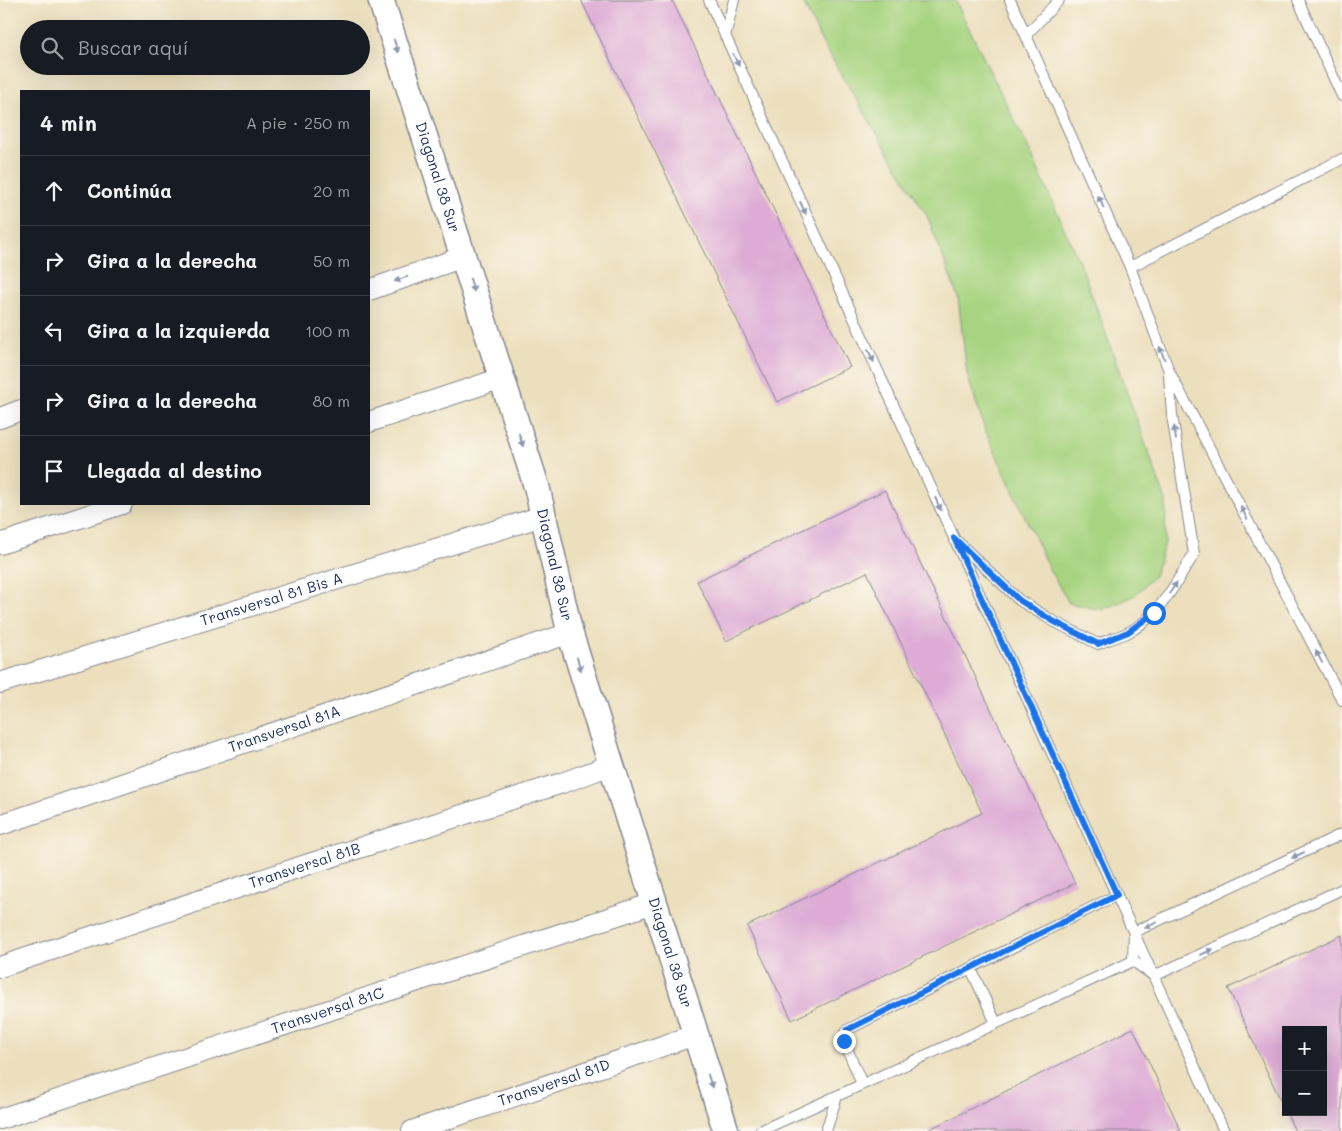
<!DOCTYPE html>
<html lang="es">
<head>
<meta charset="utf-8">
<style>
  body { margin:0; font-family:Mali,sans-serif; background:#242831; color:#f1f3f6 }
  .controls { position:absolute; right:15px; bottom:15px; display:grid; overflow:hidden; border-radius:0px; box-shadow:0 5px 20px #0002 }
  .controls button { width:45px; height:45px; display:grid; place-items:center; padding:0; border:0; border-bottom:1px solid #363941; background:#171b24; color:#f1f3f6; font:25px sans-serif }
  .stop { position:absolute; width:15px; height:15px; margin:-11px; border:4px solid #1a73e8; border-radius:50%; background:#fff }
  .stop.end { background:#1a73e8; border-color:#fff; box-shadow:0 1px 5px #0008 }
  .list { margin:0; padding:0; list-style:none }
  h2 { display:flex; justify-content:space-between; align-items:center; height:65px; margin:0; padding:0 20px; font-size:21px }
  h2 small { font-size:16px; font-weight:400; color:#9ea1a6 }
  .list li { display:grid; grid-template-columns:32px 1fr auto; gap:15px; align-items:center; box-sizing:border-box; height:70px; padding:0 20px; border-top:1px solid #363941 }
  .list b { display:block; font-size:19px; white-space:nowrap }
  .list em { font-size:16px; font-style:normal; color:#9ea1a6 }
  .icon { flex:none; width:28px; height:28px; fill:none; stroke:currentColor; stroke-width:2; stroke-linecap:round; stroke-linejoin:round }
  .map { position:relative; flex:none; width:1342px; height:1131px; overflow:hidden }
  .search { position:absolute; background:#171b24; box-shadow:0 5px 20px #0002; left:20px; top:20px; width:350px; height:55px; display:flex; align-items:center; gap:12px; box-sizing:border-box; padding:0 18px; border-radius:28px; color:#9ea1a6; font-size:19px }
  .panel { position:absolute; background:#171b24; box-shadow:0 5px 20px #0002; left:20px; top:90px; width:350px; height:415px; border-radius:0px }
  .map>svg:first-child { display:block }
  .green { fill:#a8d481; stroke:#628270 }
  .building { fill:#ddabd6; fill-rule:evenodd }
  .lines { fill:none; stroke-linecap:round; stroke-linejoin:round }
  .service-casing { stroke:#84878e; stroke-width:12 }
  .minor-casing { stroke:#84878e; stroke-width:22 }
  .tertiary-casing { stroke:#84878e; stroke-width:28 }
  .service { stroke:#fff; stroke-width:10 }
  .minor { stroke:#fff; stroke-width:20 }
  .tertiary { stroke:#fff; stroke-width:25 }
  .oneway { fill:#8d97ae }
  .route { stroke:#1a73e8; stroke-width:6 }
  .labels { text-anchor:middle; stroke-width:4; stroke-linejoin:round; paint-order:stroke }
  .street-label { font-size:15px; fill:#1b2f5e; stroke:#fbf7ec }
</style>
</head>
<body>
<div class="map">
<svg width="1342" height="1131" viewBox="0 0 1342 1131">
  <rect width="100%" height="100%" fill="#fbf7ec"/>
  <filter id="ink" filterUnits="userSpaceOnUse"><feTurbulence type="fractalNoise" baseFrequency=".02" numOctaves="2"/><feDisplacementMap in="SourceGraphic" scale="10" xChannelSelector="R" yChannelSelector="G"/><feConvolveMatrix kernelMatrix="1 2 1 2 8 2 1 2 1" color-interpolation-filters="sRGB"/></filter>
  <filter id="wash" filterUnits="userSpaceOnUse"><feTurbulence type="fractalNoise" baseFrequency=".0096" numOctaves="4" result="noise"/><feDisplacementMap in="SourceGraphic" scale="20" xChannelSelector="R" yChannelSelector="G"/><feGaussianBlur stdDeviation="1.12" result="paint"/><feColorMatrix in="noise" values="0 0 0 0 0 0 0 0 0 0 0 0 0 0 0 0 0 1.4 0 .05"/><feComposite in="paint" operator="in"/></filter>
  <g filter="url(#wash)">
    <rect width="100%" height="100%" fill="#ecdfbd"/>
    <polygon class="green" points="802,0 955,0 1033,158 1084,273 1166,501 1165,543 1154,576 1134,596 1102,610 1069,603 1049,569 985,430 967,374 958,297 928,218 823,44"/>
    <g id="blocks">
      <g class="building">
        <polygon points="581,0 672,0 850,367 777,402"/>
        <polygon points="885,490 1075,883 792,1020 747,926 982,813 867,572 726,641 697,581"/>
        <path d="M1342 935V1131H1295L1228 988ZM1286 1030H1323V1112H1286Z"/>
        <polygon points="1133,1028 1181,1131 926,1131"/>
      </g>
    </g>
  </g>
  <g filter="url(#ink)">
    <use href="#blocks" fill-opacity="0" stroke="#84878e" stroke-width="1"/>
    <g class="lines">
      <g class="service-casing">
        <g id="service">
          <polyline points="709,0 1224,1131"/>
          <polyline points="1010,0 1130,267 1169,371 1342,700"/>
          <polyline points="1298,0 1342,96"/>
          <polyline points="1027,34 1059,0"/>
          <polyline points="725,36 734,0"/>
          <polyline points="1130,267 1342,159"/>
          <path d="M958 542 1019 600 1053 621 1098 644C1107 640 1117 637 1127 633 1159 617 1176 583 1194 554L1172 415 1169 375"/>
          <polyline points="1133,961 1134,932 1342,834"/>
          <polyline points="1133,961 1154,976 1342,889"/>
          <polyline points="971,969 996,1023"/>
          <polyline points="862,1084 844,1041 847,1030 1117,895"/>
          <polyline points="760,1131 1133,961"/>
          <polyline points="826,1131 837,1096"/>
        </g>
      </g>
      <g class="minor-casing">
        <g id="minor">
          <polyline points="369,290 463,257"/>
          <polyline points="0,418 21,410"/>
          <polyline points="369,422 502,378"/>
          <polyline points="0,544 122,504"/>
          <path id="s1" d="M0 683 543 516"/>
          <path id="s2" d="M0 825 570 633"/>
          <path id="s3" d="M0 967 306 865 562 783 611 765"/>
          <path id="s4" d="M0 1119 654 903"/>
          <path id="s5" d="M412 1131 695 1035"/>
        </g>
      </g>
      <g class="tertiary-casing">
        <g id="tertiary">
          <path id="s6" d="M381 0 537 488 570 633 726 1131"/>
        </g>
      </g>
      <use href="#service" class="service"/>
      <use href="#minor" class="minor"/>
      <use href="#tertiary" class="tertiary"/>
    </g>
    <defs><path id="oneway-solid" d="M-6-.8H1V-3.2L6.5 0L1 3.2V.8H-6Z" transform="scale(1.25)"/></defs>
    <g class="oneway">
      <use href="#oneway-solid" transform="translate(396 46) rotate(72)"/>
      <use href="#oneway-solid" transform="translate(736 60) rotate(65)"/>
      <use href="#oneway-solid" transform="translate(1101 202) rotate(-114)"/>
      <use href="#oneway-solid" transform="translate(803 208) rotate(65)"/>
      <use href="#oneway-solid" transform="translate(401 279) rotate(161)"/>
      <use href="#oneway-solid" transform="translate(472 285) rotate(72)"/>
      <use href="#oneway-solid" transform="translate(1162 353) rotate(-111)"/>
      <use href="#oneway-solid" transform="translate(871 356) rotate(65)"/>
      <use href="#oneway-solid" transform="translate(1175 433) rotate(-98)"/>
      <use href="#oneway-solid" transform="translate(521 440) rotate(72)"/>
      <use href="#oneway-solid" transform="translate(938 504) rotate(66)"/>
      <use href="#oneway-solid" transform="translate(1244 513) rotate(-118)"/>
      <use href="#oneway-solid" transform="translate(1173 588) rotate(-56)"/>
      <use href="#oneway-solid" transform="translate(1319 657) rotate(-118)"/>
      <use href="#oneway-solid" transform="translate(579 664) rotate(73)"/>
      <use href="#oneway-solid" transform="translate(1298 855) rotate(155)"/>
      <use href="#oneway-solid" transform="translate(1151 925) rotate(155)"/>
      <use href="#oneway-solid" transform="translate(1207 952) rotate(-25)"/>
      <use href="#oneway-solid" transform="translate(710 1081) rotate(72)"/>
    </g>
  </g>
  <g class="lines" filter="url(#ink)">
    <polyline class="route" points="844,1041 847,1030 1117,895 954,538 1019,600 1053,621 1098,644 1128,632 1154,613"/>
  </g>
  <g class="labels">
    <g class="street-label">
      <text dy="5" stroke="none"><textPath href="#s6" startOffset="186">Diagonal 38 Sur</textPath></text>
      <text dy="5" stroke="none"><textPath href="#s6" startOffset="591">Diagonal 38 Sur</textPath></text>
      <text dy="5" stroke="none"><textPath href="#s1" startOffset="284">Transversal 81 Bis A</textPath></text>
      <text dy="5" stroke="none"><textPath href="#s2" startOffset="300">Transversal 81A</textPath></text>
      <text dy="5" stroke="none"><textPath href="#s3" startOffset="321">Transversal 81B</textPath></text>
      <text dy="5" stroke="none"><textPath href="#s6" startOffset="996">Diagonal 38 Sur</textPath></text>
      <text dy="5" stroke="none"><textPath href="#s4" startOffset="345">Transversal 81C</textPath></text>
      <text dy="5" stroke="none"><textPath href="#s5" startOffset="150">Transversal 81D</textPath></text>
    </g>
  </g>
</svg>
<div class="controls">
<button>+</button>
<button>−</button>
</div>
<div class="stop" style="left:1154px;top:613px"></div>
<div class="stop end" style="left:844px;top:1041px"></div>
<div class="search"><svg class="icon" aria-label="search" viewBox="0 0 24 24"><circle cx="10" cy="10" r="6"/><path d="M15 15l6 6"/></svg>Buscar aquí</div>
<section class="panel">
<h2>4 min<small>A pie · 250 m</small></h2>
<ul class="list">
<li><svg class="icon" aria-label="ahead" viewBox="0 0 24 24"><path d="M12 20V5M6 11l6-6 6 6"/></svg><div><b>Continúa</b></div><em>20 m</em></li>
<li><svg class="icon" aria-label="right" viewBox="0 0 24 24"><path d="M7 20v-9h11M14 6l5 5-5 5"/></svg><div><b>Gira a la derecha</b></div><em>50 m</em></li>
<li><svg class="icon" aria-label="left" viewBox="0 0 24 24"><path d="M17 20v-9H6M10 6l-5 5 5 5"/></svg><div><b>Gira a la izquierda</b></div><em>100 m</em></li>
<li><svg class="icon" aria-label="right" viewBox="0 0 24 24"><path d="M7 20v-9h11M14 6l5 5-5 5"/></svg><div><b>Gira a la derecha</b></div><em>80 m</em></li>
<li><svg class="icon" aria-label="arrive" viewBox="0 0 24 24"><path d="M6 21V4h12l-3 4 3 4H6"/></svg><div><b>Llegada al destino</b></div></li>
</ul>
</section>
</div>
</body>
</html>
